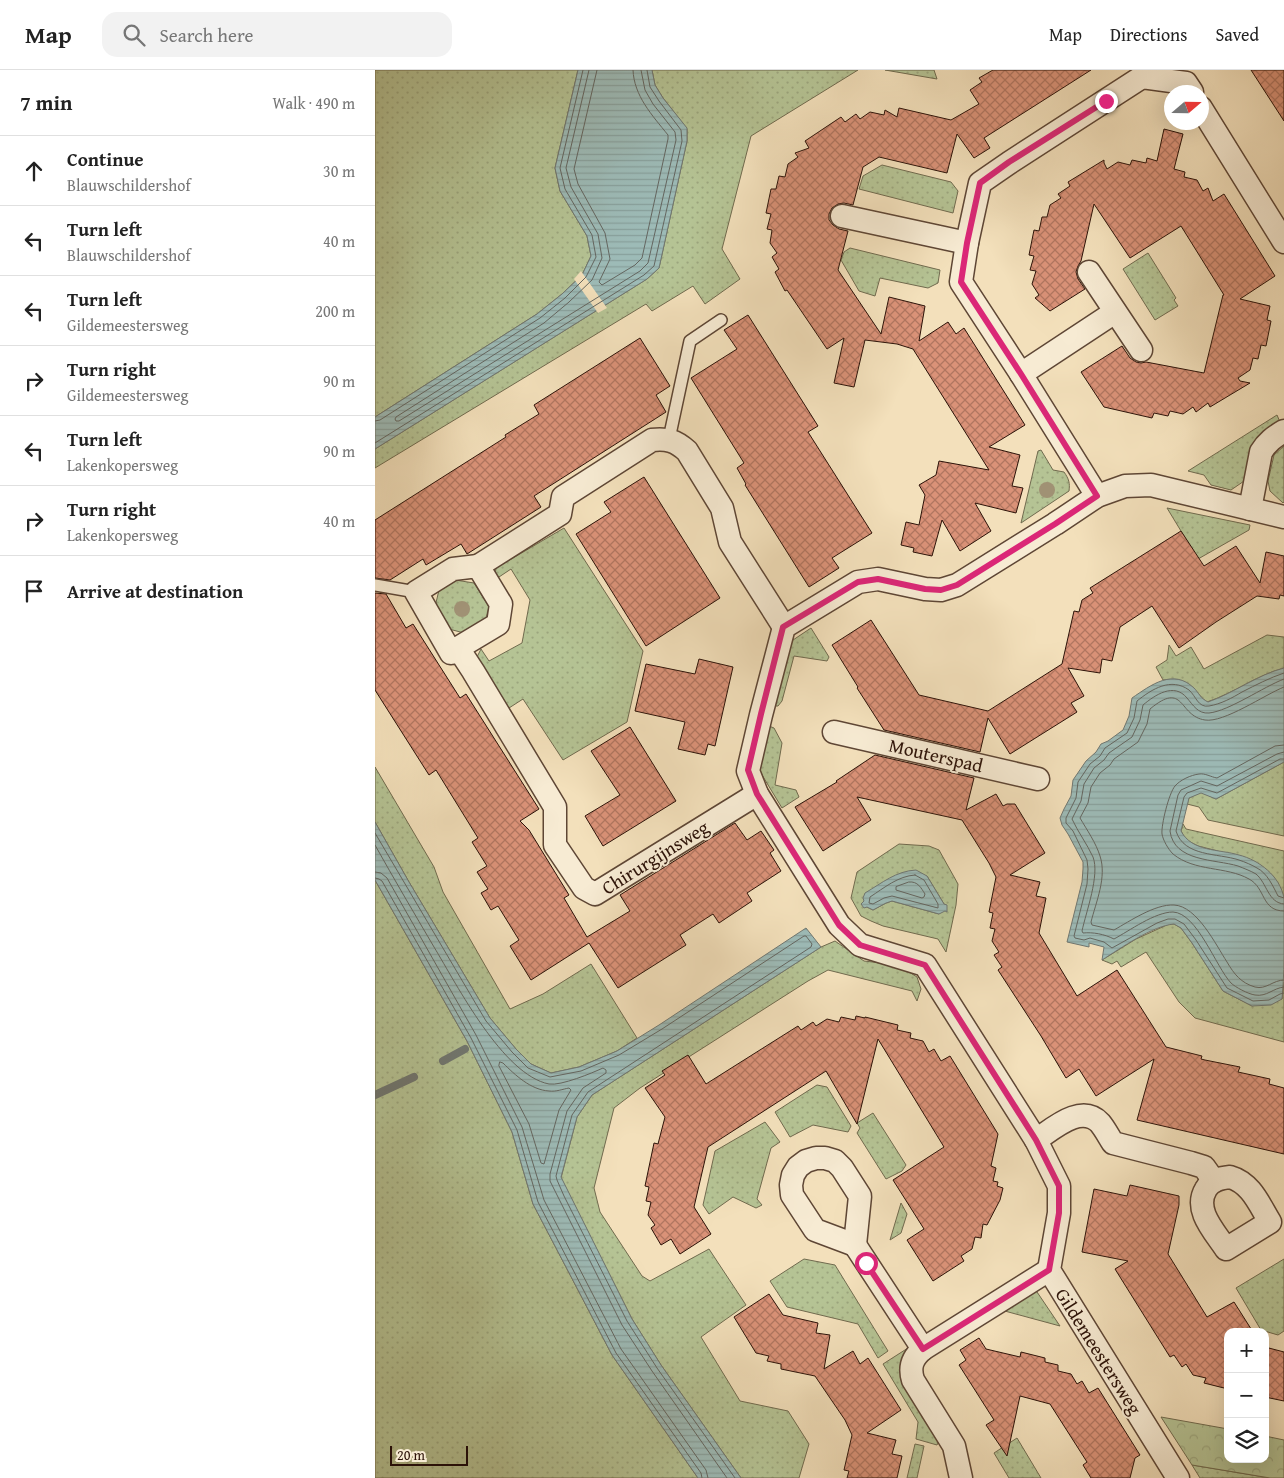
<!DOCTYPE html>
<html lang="en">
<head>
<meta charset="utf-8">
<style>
  body { margin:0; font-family:"Gentium Book Plus",serif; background:#f2f2f2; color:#222 }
  .controls { position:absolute; right:15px; bottom:15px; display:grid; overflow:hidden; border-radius:10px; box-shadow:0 5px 20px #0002 }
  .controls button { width:45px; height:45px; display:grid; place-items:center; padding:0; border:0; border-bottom:1px solid #e0e0e0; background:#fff; color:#222; font:25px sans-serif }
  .compass { position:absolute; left:789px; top:15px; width:45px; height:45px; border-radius:50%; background:#fff; box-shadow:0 5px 20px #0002; rotate:70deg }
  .scale { position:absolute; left:15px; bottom:12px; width:78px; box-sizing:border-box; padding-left:5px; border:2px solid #2c1208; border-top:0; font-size:14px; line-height:18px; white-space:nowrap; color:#2c1208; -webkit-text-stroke:4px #f7ebd3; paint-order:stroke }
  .stop { position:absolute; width:15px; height:15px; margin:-11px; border:4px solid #db2777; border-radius:50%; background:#fff }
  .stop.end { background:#db2777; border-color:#fff; box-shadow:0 1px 5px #0008 }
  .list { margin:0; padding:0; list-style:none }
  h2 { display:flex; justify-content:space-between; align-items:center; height:65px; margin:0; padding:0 20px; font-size:21px }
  h2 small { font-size:16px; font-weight:400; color:#767676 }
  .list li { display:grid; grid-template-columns:32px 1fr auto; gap:15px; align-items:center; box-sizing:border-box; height:70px; padding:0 20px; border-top:1px solid #e0e0e0 }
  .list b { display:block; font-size:19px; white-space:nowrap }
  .list p { margin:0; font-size:16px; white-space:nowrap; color:#767676 }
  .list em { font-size:16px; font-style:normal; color:#767676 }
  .icon { flex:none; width:28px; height:28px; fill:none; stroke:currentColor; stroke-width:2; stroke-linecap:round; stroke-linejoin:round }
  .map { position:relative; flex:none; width:909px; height:1408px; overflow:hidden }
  header { display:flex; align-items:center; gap:30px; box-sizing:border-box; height:70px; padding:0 25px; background:#fff; border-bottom:1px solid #e0e0e0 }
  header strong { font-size:24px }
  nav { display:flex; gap:28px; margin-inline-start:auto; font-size:18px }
  .search { width:350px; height:45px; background:#f2f2f2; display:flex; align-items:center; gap:12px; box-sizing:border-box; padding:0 18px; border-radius:15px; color:#767676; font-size:19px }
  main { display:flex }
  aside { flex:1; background:#fff }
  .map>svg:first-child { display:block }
  .grass { fill:url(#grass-dots); stroke:#706a4e; fill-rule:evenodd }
  .forest { fill:url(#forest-crowns); stroke:#706a4e }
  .water { fill:url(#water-rules); stroke:#707771 }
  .pier { fill:#f3e0bb }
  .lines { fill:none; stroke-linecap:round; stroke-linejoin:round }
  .shore { stroke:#646660; stroke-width:1 }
  .stream { stroke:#707771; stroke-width:8 }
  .building { fill:url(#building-cross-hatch); stroke:#2c1208 }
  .lane-casing { stroke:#5e4635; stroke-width:14 }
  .street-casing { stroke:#5e4635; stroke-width:25 }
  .lane { stroke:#f7ebd3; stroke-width:11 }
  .street { stroke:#f7ebd3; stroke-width:22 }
  .tree { fill:#a09174 }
  .route { stroke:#db2777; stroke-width:6 }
  .labels { text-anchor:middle; stroke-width:4; stroke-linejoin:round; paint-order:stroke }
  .street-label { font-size:19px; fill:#2c1208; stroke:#f7ebd3 }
</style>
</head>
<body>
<header>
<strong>Map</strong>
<div class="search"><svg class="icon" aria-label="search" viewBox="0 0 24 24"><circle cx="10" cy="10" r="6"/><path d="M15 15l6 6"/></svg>Search here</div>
<nav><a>Map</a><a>Directions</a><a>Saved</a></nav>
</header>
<main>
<aside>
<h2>7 min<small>Walk · 490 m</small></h2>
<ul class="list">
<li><svg class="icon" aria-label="ahead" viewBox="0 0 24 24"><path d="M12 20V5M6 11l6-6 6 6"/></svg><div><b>Continue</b><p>Blauwschildershof</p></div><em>30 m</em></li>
<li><svg class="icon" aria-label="left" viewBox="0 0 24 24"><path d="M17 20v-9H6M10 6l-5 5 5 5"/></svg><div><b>Turn left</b><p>Blauwschildershof</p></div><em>40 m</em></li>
<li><svg class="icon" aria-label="left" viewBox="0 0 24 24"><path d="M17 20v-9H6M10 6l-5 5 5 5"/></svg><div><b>Turn left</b><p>Gildemeestersweg</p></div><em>200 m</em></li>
<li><svg class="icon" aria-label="right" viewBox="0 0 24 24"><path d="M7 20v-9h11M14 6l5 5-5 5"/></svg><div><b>Turn right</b><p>Gildemeestersweg</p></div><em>90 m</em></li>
<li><svg class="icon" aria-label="left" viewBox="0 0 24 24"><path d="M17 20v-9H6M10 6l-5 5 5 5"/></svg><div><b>Turn left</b><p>Lakenkopersweg</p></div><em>90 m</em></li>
<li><svg class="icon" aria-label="right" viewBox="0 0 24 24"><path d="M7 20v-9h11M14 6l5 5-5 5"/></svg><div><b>Turn right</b><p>Lakenkopersweg</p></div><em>40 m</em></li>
<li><svg class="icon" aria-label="arrive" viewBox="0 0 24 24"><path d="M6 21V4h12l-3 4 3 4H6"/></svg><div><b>Arrive at destination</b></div></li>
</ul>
</aside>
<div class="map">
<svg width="909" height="1408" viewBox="0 0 909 1408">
  <defs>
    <pattern id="grass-dots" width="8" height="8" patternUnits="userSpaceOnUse" patternTransform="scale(1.25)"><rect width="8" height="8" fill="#b5c394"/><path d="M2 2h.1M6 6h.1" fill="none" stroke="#9ca67e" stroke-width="1.8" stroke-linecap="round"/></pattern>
    <pattern id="forest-crowns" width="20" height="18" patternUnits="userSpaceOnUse" patternTransform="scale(1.25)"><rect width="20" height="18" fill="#b5c394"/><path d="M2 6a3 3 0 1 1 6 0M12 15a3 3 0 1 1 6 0" fill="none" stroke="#9ca67e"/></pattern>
    <pattern id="water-rules" width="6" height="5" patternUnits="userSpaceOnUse" patternTransform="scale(1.25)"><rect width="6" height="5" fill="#9dbbb7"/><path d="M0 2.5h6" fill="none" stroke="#87a09c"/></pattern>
    <pattern id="building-cross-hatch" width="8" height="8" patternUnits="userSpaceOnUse" patternTransform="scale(1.25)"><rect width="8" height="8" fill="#da9278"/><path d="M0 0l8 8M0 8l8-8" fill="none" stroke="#b17660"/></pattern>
  </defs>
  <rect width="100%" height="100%" fill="#f3e0bb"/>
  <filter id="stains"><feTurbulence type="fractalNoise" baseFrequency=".004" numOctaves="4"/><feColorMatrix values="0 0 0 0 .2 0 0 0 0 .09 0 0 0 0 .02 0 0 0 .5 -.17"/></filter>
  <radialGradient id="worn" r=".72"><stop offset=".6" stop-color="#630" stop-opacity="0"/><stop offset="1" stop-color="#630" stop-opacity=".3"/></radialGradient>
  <g class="grass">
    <polygon points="0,0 203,0 180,98 185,121 212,166 216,186 207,205 187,224 162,244 0,347"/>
    <polygon points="277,0 483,0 376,66 347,179 365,209 330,234 318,216 277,241 271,234 0,398 0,379 272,209 284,198 312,71 312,59 288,28 280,15"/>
    <polygon points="510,0 559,0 562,9"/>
    <polygon points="507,95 576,112 583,121 578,143 484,119 488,106"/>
    <polygon points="475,178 565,200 563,213 553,218 505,208 500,226 484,221 466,190 469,182"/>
    <polygon points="773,183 801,228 799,230 803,236 780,250 748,199"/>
    <polygon points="902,345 905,352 872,409 856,420 836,415 829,405 813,401"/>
    <polygon points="909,376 909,432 908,433 895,421 893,411 899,385"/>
    <path d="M666 380 678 400 689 402C694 409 695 413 694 421L646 453 663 381Z"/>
    <polygon points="792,438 875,455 874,460 823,489"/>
    <polygon points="189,458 268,581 252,652 188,690 148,629 134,638 102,587 106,579 114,591 147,573 155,530 136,499 124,507 120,506 121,498"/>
    <polygon points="80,510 99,513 114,537 111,548 89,563 74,559 60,537 64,520"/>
    <polygon points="436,558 454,587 452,591 419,586 407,631 403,636 398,636 415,572"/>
    <path d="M892 565 909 567V598C882 605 859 623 832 632 827 629 825 625 821 621 812 610 800 609 788 610L781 597 792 590 794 575 801 586 816 577 829 599Z"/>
    <polygon points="394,656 399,658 407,673 400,715 421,720 424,727 407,738 384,700"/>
    <polygon points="909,692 909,766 833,750 824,737 812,734 814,728 826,722 841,729"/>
    <polygon points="0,697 59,797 68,822 135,939 168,924 216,894 262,968 242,981 204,997 176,1003 156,994 141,979 115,948 34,812 0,752"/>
    <polygon points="808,754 811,759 909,781 909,828 905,817 843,781 823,776 811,770 806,761"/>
    <path d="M524 774 554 776 564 780 583 814 581 835 571 882 563 869 508 856 496 851 486 846 476 828 482 802ZM552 806 569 834 564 844 517 831 511 833 498 840 486 834 489 831Z"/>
    <polygon points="0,810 92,971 137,1062 158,1134 237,1285 323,1408 0,1408"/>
    <polygon points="794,854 799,854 806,858 817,873 848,921 877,936 907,929 909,912 909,972 820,948 804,932 771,882 746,897 742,891 737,894 727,890 761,869"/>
    <polygon points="460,871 489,891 523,895 542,907 546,919 542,931 537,921 453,900 433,911 265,1018 239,1038 219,1118 225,1142 267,1206 275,1211 334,1179 371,1235 326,1267 365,1331 413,1341 434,1374 424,1408 366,1408 286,1295 257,1249 186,1108 202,1047 217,1025 446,877"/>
    <polygon points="442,1015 452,1017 476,1056 473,1062 438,1055 415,1067 400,1042"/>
    <polygon points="498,1043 531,1095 527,1101 511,1109 482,1063 485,1058 482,1053"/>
    <polygon points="390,1052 405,1072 396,1078 382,1129 387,1135 381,1138 358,1127 334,1144 328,1135 340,1081"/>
    <polygon points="526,1133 532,1144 526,1163 515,1170"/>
    <polygon points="429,1189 460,1195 513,1281 503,1288 483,1254 412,1237 395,1211"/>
    <polygon points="909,1189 909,1261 903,1265 886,1260 861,1218"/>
    <polygon points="660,1219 685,1256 626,1240"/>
    <polygon points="533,1278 526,1310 564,1371 562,1375 541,1369 543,1352 508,1294"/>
    <polygon points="642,1368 666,1408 634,1408 619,1383"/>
    <polygon points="540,1374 549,1376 542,1408 532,1408"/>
    <polygon points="817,1395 895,1408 825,1408"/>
  </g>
  <polygon class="forest" points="786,1347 853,1359 853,1389 890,1389 890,1366 909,1370 909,1408 895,1408 817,1395"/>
  <g class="water">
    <polygon points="203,0 277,0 280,15 288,28 312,58 312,71 284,198 272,209 0,379 0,347 162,244 187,224 207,205 216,186 212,166 185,121 180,98"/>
    <path d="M909 598V692L841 729 826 723 814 728 806 761C817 782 844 779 864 785 884 790 905 806 909 828 909 841 909 858 909 871 909 890 909 909 907 929L896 935 877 936 848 921 817 873 806 858 799 854C777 856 746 878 727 890L729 877 714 873V877L692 872 707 812 708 799V792L693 764 687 755 685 748 689 739 696 726 698 710 711 691 721 682 726 674 733 671 748 660 754 646 757 628C776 615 798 598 819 618 824 623 825 628 833 632 859 623 882 605 909 598Z"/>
    <polygon points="0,752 34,812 115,948 141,979 156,994 176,1003 204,997 242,981 284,955 431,858 446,877 217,1025 202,1047 186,1107 257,1249 286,1295 366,1408 323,1408 237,1285 158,1134 137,1062 92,971 0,810"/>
    <path d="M541 800 552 806 569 834 572 835V842L570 841 564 844 517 831 511 833 498 840 492 837 489 838 486 834 489 831 488 828 490 823C507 813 521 801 541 800Z"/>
  </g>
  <polygon class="pier" points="206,201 232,238 223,243 199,209"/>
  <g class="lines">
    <g class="shore">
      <polyline points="214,0 191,98 196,117 223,164 227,188 217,210 194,232 169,253 21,347 20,349 21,351 24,351 265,201 273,193 301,70 300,62 278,34 270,20 266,0"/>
      <path d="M222 0 199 99 203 114 230 163 235 189 224 212 227 215 260 195 267 188 293 69V65C277 45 259 26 258 0"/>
      <polyline points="0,351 5,350 165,248 190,228 211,207 221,187 217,165 190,119 185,98 208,0"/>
      <polyline points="0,373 269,205 279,196 307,71 306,60 284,31 275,17 272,0"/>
      <path d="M909 603C894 608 881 615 867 622 857 628 846 634 834 636 823 638 821 626 814 620 796 607 777 619 762 631L759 648 752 663 730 678 725 686 715 694 703 712 701 728 691 748V753L698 761 712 790 713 799 712 814 699 866 700 868 709 870 715 868 729 872 737 878 782 853 793 849H800L809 854 821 870 852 918 878 931 894 930 905 924 909 923"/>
      <path d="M909 609C888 617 854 641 834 643 823 644 818 635 812 628 799 612 780 625 768 635L765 650 757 667 734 683 729 690 719 698 709 714 706 731 697 749C703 762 712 774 718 787 725 805 711 842 707 861L708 863C718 862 729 864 739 869 754 861 780 842 798 842 822 843 841 897 856 913 860 917 873 924 880 925 892 927 898 918 909 917"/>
      <path d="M909 617C889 625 849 653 830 650 803 646 810 610 775 639L772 654 763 672 739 689 735 695 725 703 716 717 713 733 705 748C712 760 721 773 725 786 732 807 721 832 716 852L717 855 739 860C755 851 780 834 799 835 822 836 841 875 852 892 859 904 866 913 880 917 891 920 898 910 909 910"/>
      <path d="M909 675 900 676 842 708C836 707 830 703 824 704 816 705 805 710 800 716 794 723 786 755 787 764 788 770 793 779 798 784 820 802 851 796 874 809 891 818 886 841 909 841"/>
      <path d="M909 682 902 684 842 716 826 711 806 720 803 725 795 761C799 792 840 789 863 796 868 798 876 801 881 804 892 813 893 833 909 834"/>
      <path d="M909 689H905L842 723 826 718 812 723 809 727 801 761C809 787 843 783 864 790 870 792 877 795 882 798 892 803 898 816 903 826L909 828"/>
      <polyline points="0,763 111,951 137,982 153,998 175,1007 206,1001 244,985 287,959 429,866 431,866 437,874 436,877 213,1022 197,1045 181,1106 182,1110 189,1126 252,1251 282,1298 360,1408"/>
      <path d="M0 775C19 809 39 843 59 877 82 915 128 1005 174 1014 186 1016 217 1003 228 998L231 1000V1003L208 1018 192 1041 175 1104V1111L247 1255 277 1301 352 1408"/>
      <polyline points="0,802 6,803 12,808 101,965 147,1057 169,1130 246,1279 331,1400 333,1408"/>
      <path d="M540 805 549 810 563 834V838L517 826 509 828 498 834 494 833 495 827C509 818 523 806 540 805Z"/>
      <polyline points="0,808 4,809 7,811 96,968 142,1060 163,1132 241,1283 326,1403 327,1408"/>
      <path d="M534 812C543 811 546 818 550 824L549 827 547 828 521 820V817Z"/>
      <path d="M125 992 128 993C140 1005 156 1020 174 1021 181 1022 188 1019 194 1018L196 1020 184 1040 169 1094 166 1093 154 1054 124 996Z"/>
    </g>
    <g class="stream">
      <polyline points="68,991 90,979"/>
      <polyline points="0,1025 39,1007"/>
    </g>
  </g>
  <g class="building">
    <polygon points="618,0 716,0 609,68 615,78 599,88 582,64 572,103 504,87 488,97 478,135 469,133 463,134 457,138 454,144 454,150 458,155 464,159 473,161 463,200 506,264 514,227 550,236 544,271 573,252 581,264 589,258 650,355 614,377 645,385 637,416 648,418 641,443 600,433 616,461 585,481 567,450 557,486 538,482 539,478 526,475 531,452 544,455 550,425 544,415 561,405 564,391 614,400 538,279 522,274 490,270 479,317 459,313 469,268 452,279 412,220 410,221 400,202 404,199 397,187 402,183 395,173 397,160 392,159 396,144 391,143 396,119 401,119 404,106 410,107 413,94 423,87 420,83 434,78 430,71 466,47 470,52 481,44 485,49 495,42 509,45 510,40 522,47 524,38 576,50 604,34 595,20 607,12 604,8"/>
    <polygon points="876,0 909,0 909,51"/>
    <polygon points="789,59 808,64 799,99 810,102 809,107 822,110 828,121 833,118 838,131 849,124 900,206 865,229 895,236 892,250 896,251 891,276 886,275 883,289 878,288 875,300 863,308 865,311 875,313 835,337 833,333 821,342 818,337 808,344 795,341 793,346 779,343 777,348 729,337 706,302 747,276 755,288 761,292 766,293 771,292 829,303 848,225 849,225 806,156 755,188 719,134 706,191 703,196 701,202 703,209 710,219 675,241 660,228 664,225 657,214 661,201 655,200 659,186 654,185 659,160 664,161 667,147 672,147 675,135 686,128 683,124 695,116 693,112 729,90 729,93 732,99 743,92 755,95 757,90 771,93 772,88 782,91"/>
    <polygon points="373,245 443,356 433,362 497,463 457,488 464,498 434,517 370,415 371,414 362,398 369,393 316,308 362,279 349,260"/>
    <polygon points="265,268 295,316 281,325 291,342 159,426 166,437 92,484 86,474 51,495 48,489 15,510 0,508 0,450 131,367 130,365 164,344 159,335"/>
    <polygon points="269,407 345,528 271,576 201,464 236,442 229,432"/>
    <polygon points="806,461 829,496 861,476 885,513 891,482 909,486 909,526 905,525 904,529 882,526 841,552 804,578 777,536 745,557 737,591 727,589 725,603 693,598 709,626 696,633 702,642 635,684 613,648 605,682 509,660 482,618 483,617 457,575 496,550 544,625 613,641 687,594 699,541 704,542 707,530 718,523 715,518"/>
    <polygon points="0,523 11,524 31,558 38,554 85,628 91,624 164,739 145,751 154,760 194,825 189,828 212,867 255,841 245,825 360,753 372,770 386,761 399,780 395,783 406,801 372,823 377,831 344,853 338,844 305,865 311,875 243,918 214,873 156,910 135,876 144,870 123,836 116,840 106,823 113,819 102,802 112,796 97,772 103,768 61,700 54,705 0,620"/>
    <polygon points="324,589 358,597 340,676 333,674 330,685 303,679 310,652 260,641 271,594 320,604"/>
    <polygon points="255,657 301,731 228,776 210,746 245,725 216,681"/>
    <polygon points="500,685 599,708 591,740 621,724 628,736 632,734 640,734 670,783 635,805 665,812 661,826 671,828 664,863 702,926 742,900 791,977 827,986 826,989 830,990 865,997 863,1002 895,1009 894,1014 909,1018 909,1084 762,1050 779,989 721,1026 704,999 691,1008 666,966 623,900 627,897 619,885 624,882 617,871 620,859 615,858 618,843 614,842 621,807 614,793 587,750 482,727 496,750 448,781 420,737 462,712 461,711"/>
    <polygon points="481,946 490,948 490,947 523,955 522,960 536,963 535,968 548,971 554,982 559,979 566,991 575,986 623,1064 616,1096 621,1098 618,1111 623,1112 622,1116 628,1118 625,1130 612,1155 608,1154 606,1168 600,1167 597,1179 586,1186 589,1191 558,1211 532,1170 549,1159 518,1110 569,1077 503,969 482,1054 451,1001 333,1077 319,1137 336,1164 305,1184 296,1169 286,1175 276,1158 280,1155 273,1145 276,1132 271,1131 274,1117 270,1116 279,1073 283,1074 290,1047 270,1018 290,1005 287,1001 313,985 331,1014 423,956 426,960 438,952 441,956 452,949 464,952 466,947 480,950"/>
    <polygon points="755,1115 804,1126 804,1135 793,1184 832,1247 859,1232 878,1262 853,1262 853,1319 829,1313 831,1308 818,1305 811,1294 807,1297 799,1285 795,1287 740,1199 753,1191 707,1182 719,1119 752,1126"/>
    <polygon points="394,1224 408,1245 443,1253 441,1263 455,1265 449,1299 478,1281 485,1294 493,1288 526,1340 492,1363 521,1370 517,1384 527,1386 522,1408 472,1408 474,1401 469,1400 477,1365 470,1350 440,1306 406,1299 406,1294 392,1291 394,1286 381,1283 359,1247"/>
    <polygon points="604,1268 611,1279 645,1287 646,1282 670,1288 670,1292 683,1295 683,1301 696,1304 702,1314 707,1311 714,1323 723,1318 765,1385 760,1388 755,1408 716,1408 708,1395 712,1392 675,1334 645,1326 632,1386 611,1355 619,1350 584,1295 591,1290 585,1280"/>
    <polygon points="890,1277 909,1282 909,1331 890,1327"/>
  </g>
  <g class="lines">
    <g class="lane-casing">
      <g id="lane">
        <polyline points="294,369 315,271 346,250"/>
        <polyline points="0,515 41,522"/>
      </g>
    </g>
    <g class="street-casing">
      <g id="street">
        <polyline points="826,38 909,172"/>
        <polyline points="467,146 592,173"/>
        <polyline points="714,202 766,280"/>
        <polyline points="646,304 740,242"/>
        <polyline points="722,426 646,304 586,212 592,173 605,113 634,93 767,7 811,13 817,22"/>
        <path d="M875 439 886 382C892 372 899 367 909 361"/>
        <path d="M103 496 185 444 188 427 277 370C292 368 301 371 312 381L347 438 355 472 409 557"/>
        <polyline points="83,578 76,583 41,522 78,499 103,496 126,534 123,554 83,578 98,601 180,737 180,775 209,818 220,824 382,724"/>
        <polyline points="459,662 663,709"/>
        <path d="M661 1070C678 1059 706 1033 725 1053 730 1059 734 1067 738 1073L816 1093 829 1097 839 1111"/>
        <polygon points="441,1088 450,1088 460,1091 467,1098 485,1126 480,1175 440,1160 417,1125 416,1115 418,1105 423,1097 431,1091"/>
        <path d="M855 1107C876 1113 884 1134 895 1152L851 1179C840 1162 818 1140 831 1119 836 1110 845 1108 855 1107Z"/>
        <polyline points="480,1175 548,1279"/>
        <path d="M586 1408 579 1376 538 1310C534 1297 537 1288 548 1279L674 1200"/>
        <polyline points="803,1408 674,1200 684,1143 684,1116 661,1070 550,895 485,875 464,855 382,724 373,701 386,645 409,557 483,512 503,509 550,519 566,520 582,515 680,454 722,426 750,416 776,415 909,447"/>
      </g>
    </g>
    <use href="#lane" class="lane"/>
    <use href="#street" class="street"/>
  </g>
  <g class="tree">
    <circle cx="672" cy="420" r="8"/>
    <circle cx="87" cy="539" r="8"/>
  </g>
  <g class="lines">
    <polyline class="route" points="491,1193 548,1279 674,1200 684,1143 684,1116 661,1070 550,895 485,875 464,855 382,724 373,700 386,644 408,557 483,512 503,509 550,519 566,520 582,515 680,454 722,426 646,304 586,212 592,173 605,113 634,92 731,31"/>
  </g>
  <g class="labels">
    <g class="street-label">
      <text transform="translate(561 685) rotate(13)" y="7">Mouterspad</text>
      <text transform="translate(280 787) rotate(-32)" y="7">Chirurgijnsweg</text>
      <text transform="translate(724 1281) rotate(58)" y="7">Gildemeestersweg</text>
    </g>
  </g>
  <rect width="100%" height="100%" filter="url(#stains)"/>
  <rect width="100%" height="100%" fill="url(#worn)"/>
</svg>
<div class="controls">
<button>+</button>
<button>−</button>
<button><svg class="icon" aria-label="layers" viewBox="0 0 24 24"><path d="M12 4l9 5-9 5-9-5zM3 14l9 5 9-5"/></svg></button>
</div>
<svg class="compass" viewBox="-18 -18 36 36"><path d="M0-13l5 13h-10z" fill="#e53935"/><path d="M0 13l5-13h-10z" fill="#767676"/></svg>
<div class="scale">20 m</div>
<div class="stop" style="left:491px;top:1193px"></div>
<div class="stop end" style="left:731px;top:31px"></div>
</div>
</main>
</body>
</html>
